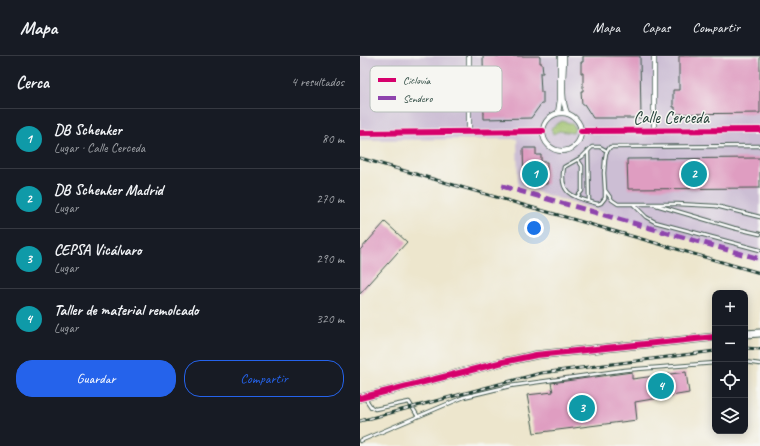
<!DOCTYPE html>
<html lang="es">
<head>
<meta charset="utf-8">
<style>
  body { margin:0; font-family:Caveat,sans-serif; background:#242831; color:#f1f3f6 }
  .controls { position:absolute; right:12px; bottom:12px; display:grid; overflow:hidden; border-radius:8px; box-shadow:0 2px 10px #0003 }
  .controls button { width:36px; height:36px; display:grid; place-items:center; padding:0; border:0; border-bottom:1px solid #363941; background:#171b24; color:#f1f3f6; font:20px sans-serif }
  .you { position:absolute; left:174px; top:172px; width:14px; height:14px; margin:-10px; border:3px solid #fff; border-radius:50%; background:#1a73e8; box-shadow:0 0 0 6px #1a73e833 }
  .badge { display:grid; place-items:center; width:26px; height:26px; border-radius:50%; background:#2563eb; color:#fff; font-size:13px; font-weight:700 }
  .pin { position:absolute; translate:-50% -50%; border:2px solid #fff; box-shadow:0 1px 4px #0006 }
  .list { margin:0; padding:0; list-style:none }
  h2 { display:flex; justify-content:space-between; align-items:center; height:52px; margin:0; padding:0 16px; font-size:17px }
  h2 small { font-size:13px; font-weight:400; color:#9ea1a6 }
  .list li { display:grid; grid-template-columns:26px 1fr auto; gap:12px; align-items:center; box-sizing:border-box; height:60px; padding:0 16px; border-top:1px solid #363941 }
  .list b { display:block; font-size:15px; white-space:nowrap }
  .list p { margin:0; font-size:13px; white-space:nowrap; color:#9ea1a6 }
  .list em { font-size:13px; font-style:normal; color:#9ea1a6 }
  .actions { display:flex; gap:8px; padding:12px 16px }
  .actions a { flex:1; padding:9px 0; border:1px solid #2563eb; border-radius:16px; text-align:center; font-size:14px; color:#2563eb }
  .actions .main { background:#2563eb; color:#fff }
  .icon { flex:none; width:22px; height:22px; fill:none; stroke:currentColor; stroke-width:2; stroke-linecap:round; stroke-linejoin:round }
  .map { position:relative; flex:none; width:400px; height:390px; overflow:hidden }
  header { display:flex; align-items:center; gap:24px; box-sizing:border-box; height:56px; padding:0 20px; background:#171b24; border-bottom:1px solid #363941 }
  header strong { font-size:19px }
  nav { display:flex; gap:22px; margin-inline-start:auto; font-size:14px }
  main { display:flex }
  aside { flex:1; background:#171b24 }
  .map>svg:first-child { display:block }
  .industrial { fill:#ccbed4 }
  .green { fill:#9cbf69; stroke:#5e7e4e }
  .building { fill:#df9dc1 }
  .lines { fill:none; stroke-linecap:round; stroke-linejoin:round }
  .lane-casing { stroke:#3e564b; stroke-width:4.5 }
  .street-casing { stroke:#3e564b; stroke-width:6 }
  .secondary-casing { stroke:#3e564b; stroke-width:9 }
  .lane { stroke:#fff; stroke-width:2.5 }
  .street { stroke:#fff; stroke-width:4.5 }
  .secondary { stroke:#fff; stroke-width:7 }
  .rail-casing { stroke:#1f3d34; stroke-width:3 }
  .rail { stroke:#f6f6f2; stroke-width:1.5; stroke-dasharray:4.5; stroke-linecap:butt }
  .quiet { stroke:#8e44ad; stroke-width:5; stroke-dasharray:10 5; stroke-linecap:butt }
  .cycleway-casing { stroke:#f6f6f2; stroke-width:8 }
  .cycleway { stroke:#d6006c; stroke-width:6 }
  .labels { text-anchor:middle; stroke-width:3; stroke-linejoin:round; paint-order:stroke }
  .street-label { font-size:17px; fill:#1f3d34; stroke:#f6f6f2 }
  .key { fill:#f6f6f2; stroke:#b6beb9; stroke-width:1 }
  .key-label { font-size:11px; fill:#1f3d34 }
</style>
</head>
<body>
<header>
<strong>Mapa</strong>
<nav><a>Mapa</a><a>Capas</a><a>Compartir</a></nav>
</header>
<main>
<aside>
<h2>Cerca<small>4 resultados</small></h2>
<ul class="list">
<li><span class="badge" style="background:#0f9aa8">1</span><div><b>DB Schenker</b><p>Lugar · Calle Cerceda</p></div><em>80 m</em></li>
<li><span class="badge" style="background:#0f9aa8">2</span><div><b>DB Schenker Madrid</b><p>Lugar</p></div><em>270 m</em></li>
<li><span class="badge" style="background:#0f9aa8">3</span><div><b>CEPSA Vicálvaro</b><p>Lugar</p></div><em>290 m</em></li>
<li><span class="badge" style="background:#0f9aa8">4</span><div><b>Taller de material remolcado</b><p>Lugar</p></div><em>320 m</em></li>
</ul>
<div class="actions"><a class="main">Guardar</a><a>Compartir</a></div>
</aside>
<div class="map">
<svg width="400" height="390" viewBox="0 0 400 390">
  <rect width="100%" height="100%" fill="#f6f6f2"/>
  <filter id="ink" filterUnits="userSpaceOnUse"><feTurbulence type="fractalNoise" baseFrequency=".025" numOctaves="2"/><feDisplacementMap in="SourceGraphic" scale="8" xChannelSelector="R" yChannelSelector="G"/><feConvolveMatrix kernelMatrix="1 2 1 2 8 2 1 2 1" color-interpolation-filters="sRGB"/></filter>
  <filter id="wash" filterUnits="userSpaceOnUse"><feTurbulence type="fractalNoise" baseFrequency=".012" numOctaves="4" result="noise"/><feDisplacementMap in="SourceGraphic" scale="16" xChannelSelector="R" yChannelSelector="G"/><feGaussianBlur stdDeviation="0.9" result="paint"/><feColorMatrix in="noise" values="0 0 0 0 0 0 0 0 0 0 0 0 0 0 0 0 0 1.4 0 .05"/><feComposite in="paint" operator="in"/></filter>
  <g filter="url(#wash)">
    <rect width="100%" height="100%" fill="#ede6cd"/>
    <polygon class="industrial" points="0,0 400,0 400,205 158,130 157,83 0,84"/>
    <path class="green" d="M202 65C209 67 212 66 215 72L213 77 199 75 193 78 191 72Z"/>
    <g id="blocks">
      <g class="building">
        <polygon points="123,0 180,0 180,7 182,7 183,17 180,17 181,36 183,36 183,48 181,48 171,62 124,63"/>
        <polygon points="223,0 280,0 281,62 233,62 224,48 222,48 221,35 223,35 223,17 221,17 221,6 223,6"/>
        <polygon points="319,0 400,0 400,57 315,58 315,51 313,51 313,34 319,34"/>
        <polygon points="163,92 176,92 176,99 181,99 181,106 187,106 187,128 164,128"/>
        <polygon points="400,102 400,132 268,133 267,103"/>
        <polygon points="25,166 47,186 0,238 0,194"/>
        <polygon points="272,316 272,323 326,316 329,337 275,346 277,364 174,377 167,339 193,336 191,327"/>
      </g>
    </g>
  </g>
  <g filter="url(#ink)">
    <use href="#blocks" fill-opacity="0" stroke="#3e564b" stroke-width="1"/>
    <g class="lines">
      <g class="lane-casing">
        <g id="lane">
          <polyline points="400,90 250,91 246,97 245,104 244,117 245,134 252,144 258,148 317,148 356,150 400,161"/>
          <polyline points="228,95 229,145"/>
          <path d="M245 135V142L241 147 238 148C215 141 198 140 204 111L222 101 232 91H240L247 95"/>
          <polyline points="217,141 222,135 222,110 218,104"/>
          <polyline points="274,149 286,161 295,166 400,194"/>
          <polyline points="296,149 374,172 400,178"/>
          <polyline points="385,306 400,308"/>
          <polyline points="5,342 11,351 15,353 49,346 57,359"/>
          <polyline points="0,385 104,341 150,330 265,314 355,307"/>
        </g>
      </g>
      <g class="street-casing">
        <g id="street">
          <polyline points="109,0 109,75"/>
          <path d="M204 0C204 17 200 42 207 57"/>
          <polyline points="294,0 294,75"/>
          <circle cx="202" cy="76" r="19"/>
          <polyline points="198,57 200,44 200,0"/>
          <polyline points="221,75 400,74"/>
          <polyline points="0,77 183,75"/>
        </g>
      </g>
      <g class="secondary-casing">
        <g id="secondary">
          <polyline points="385,278 400,277"/>
          <polyline points="0,342 143,306 176,299 355,281"/>
        </g>
      </g>
      <use href="#lane" class="lane"/>
      <use href="#street" class="street"/>
      <use href="#secondary" class="secondary"/>
      <g class="rail-casing">
        <g id="rail">
          <polyline points="0,102 400,217"/>
          <polyline points="385,292 400,293"/>
          <polyline points="0,365 181,317 355,295"/>
        </g>
      </g>
      <use href="#rail" class="rail"/>
      <polyline class="quiet" points="142,130 400,203"/>
      <g class="cycleway-casing">
        <g id="cycleway">
          <polyline points="221,75 400,74"/>
          <polyline points="0,77 183,75"/>
          <polyline points="0,342 143,306 176,299 355,281"/>
        </g>
      </g>
      <use href="#cycleway" class="cycleway"/>
    </g>
  </g>
  <g class="labels">
    <g class="street-label">
      <text x="311" y="67">Calle Cerceda</text>
    </g>
  </g>
  <rect x="10" y="10" width="132" height="46" rx="6" class="key"/>
  <rect x="18" y="22" width="18" height="4" fill="#d6006c"/>
  <rect x="18" y="40" width="18" height="4" fill="#8e44ad"/>
  <g class="key-label">
    <text x="43" y="28">Ciclovía</text>
    <text x="43" y="46">Sendero</text>
  </g>
</svg>
<div class="controls">
<button>+</button>
<button>−</button>
<button><svg class="icon" aria-label="locate" viewBox="0 0 24 24"><circle cx="12" cy="12" r="6"/><path d="M12 2v4M12 18v4M2 12h4M18 12h4"/></svg></button>
<button><svg class="icon" aria-label="layers" viewBox="0 0 24 24"><path d="M12 4l9 5-9 5-9-5zM3 14l9 5 9-5"/></svg></button>
</div>
<div class="you"></div>
<div class="pin badge" style="left:175px;top:118px;background:#0f9aa8">1</div>
<div class="pin badge" style="left:334px;top:118px;background:#0f9aa8">2</div>
<div class="pin badge" style="left:222px;top:352px;background:#0f9aa8">3</div>
<div class="pin badge" style="left:301px;top:330px;background:#0f9aa8">4</div>
</div>
</main>
</body>
</html>
